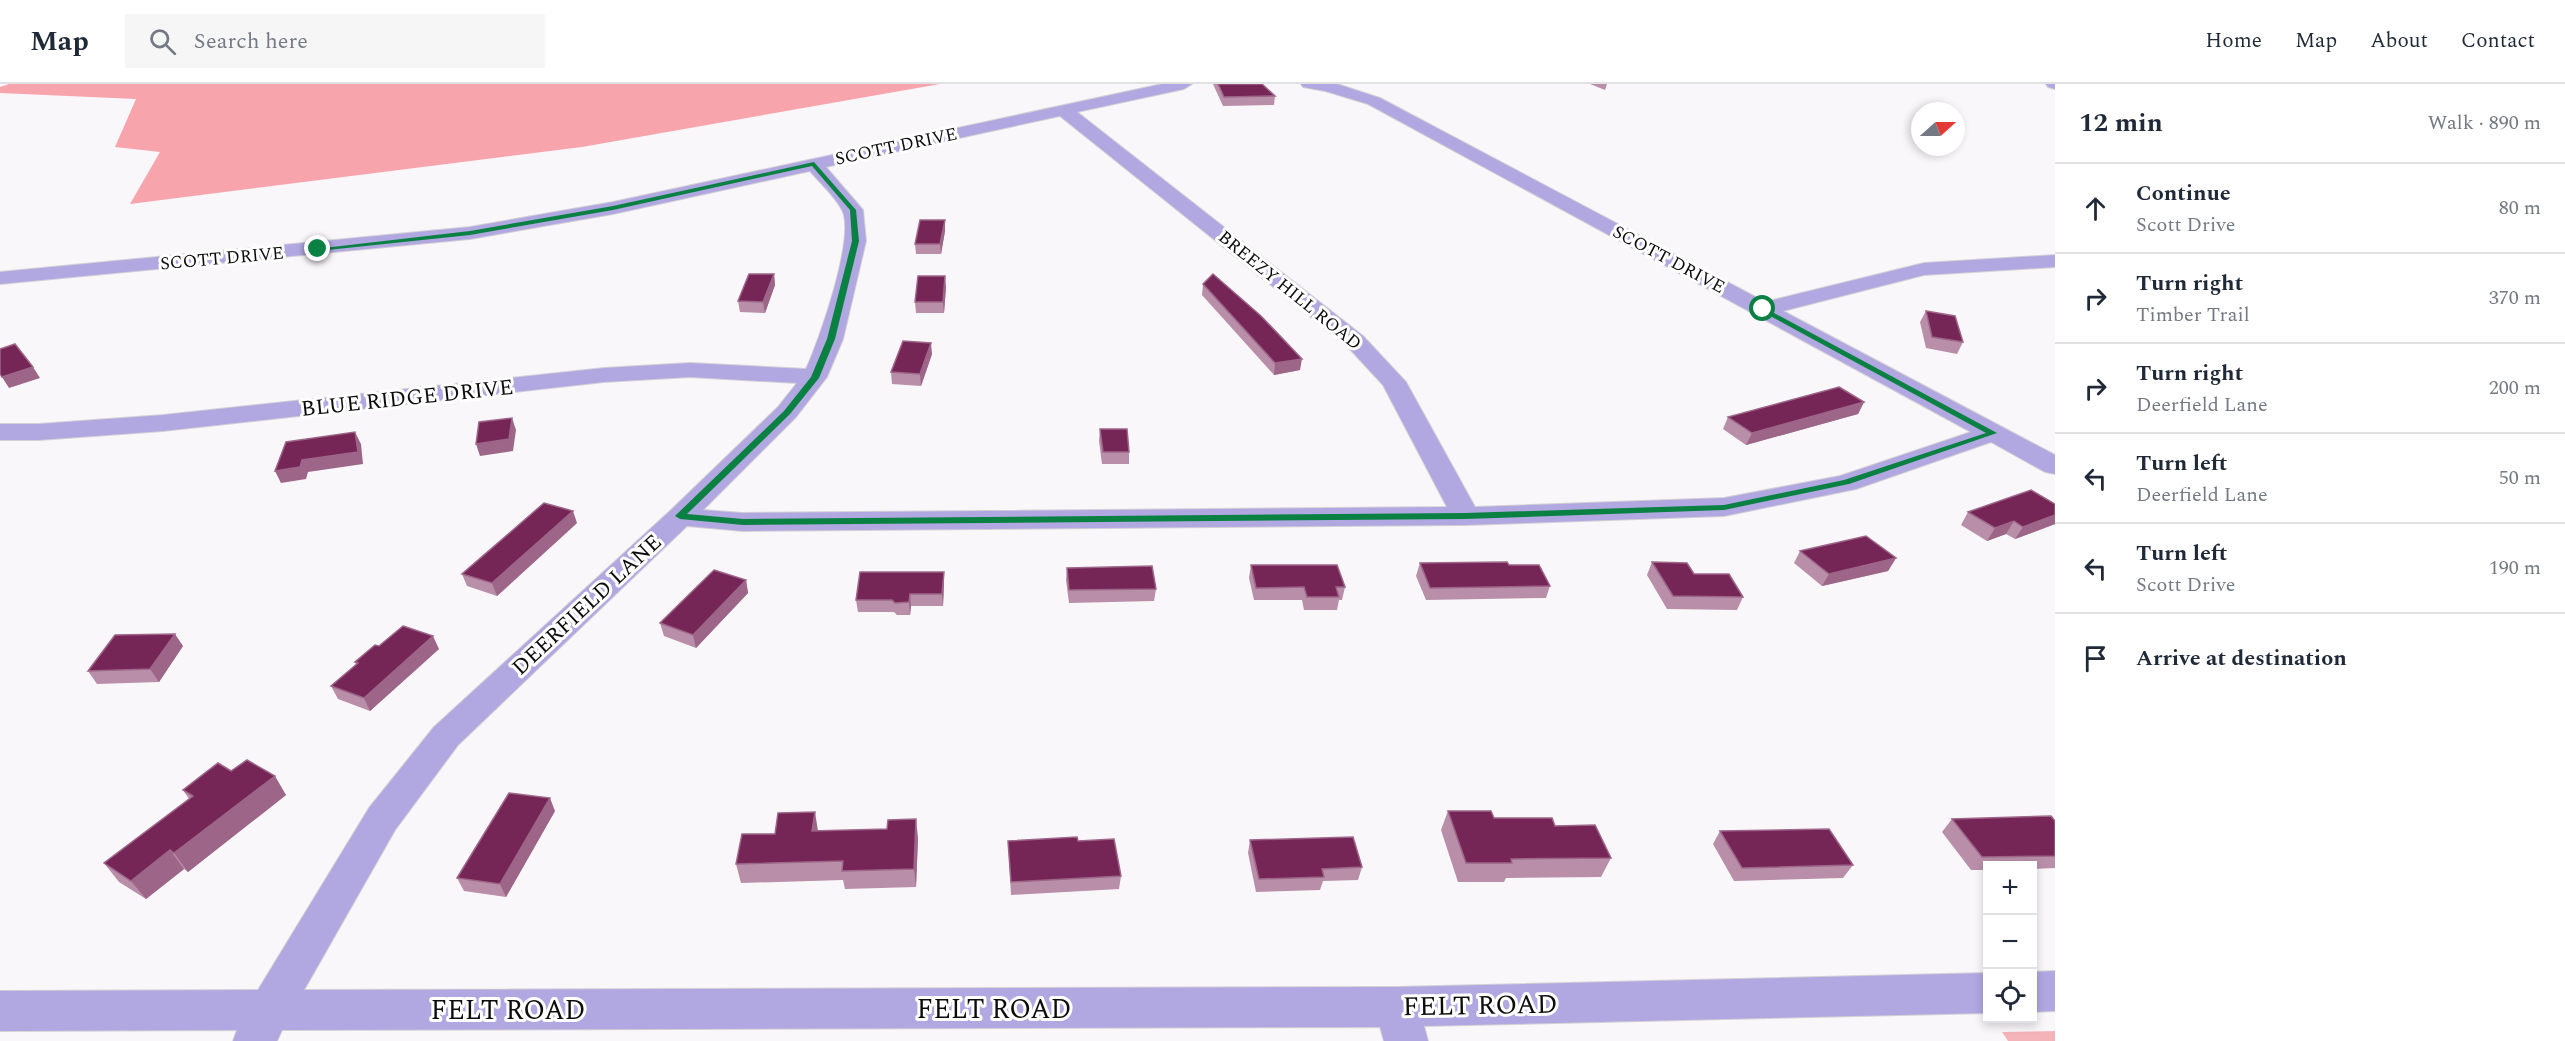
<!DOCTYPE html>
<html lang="en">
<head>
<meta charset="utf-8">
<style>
  body { margin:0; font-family:Spectral,serif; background:#f6f6f7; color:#1f2937 }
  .controls { position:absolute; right:18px; bottom:18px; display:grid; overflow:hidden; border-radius:0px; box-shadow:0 3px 9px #0003 }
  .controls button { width:54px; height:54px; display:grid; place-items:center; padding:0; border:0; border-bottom:2px solid #e0e1e3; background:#fff; color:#1f2937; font:30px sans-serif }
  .compass { position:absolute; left:1911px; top:18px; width:54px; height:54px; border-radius:50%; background:#fff; box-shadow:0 3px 9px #0003; rotate:69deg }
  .stop { position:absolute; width:18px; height:18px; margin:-14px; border:4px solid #0b8043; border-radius:50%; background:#fff }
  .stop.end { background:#0b8043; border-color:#fff; box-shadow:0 2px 6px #0008 }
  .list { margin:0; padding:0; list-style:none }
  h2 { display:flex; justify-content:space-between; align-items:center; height:78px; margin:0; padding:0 24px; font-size:26px }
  h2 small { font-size:20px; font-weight:400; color:#747a83 }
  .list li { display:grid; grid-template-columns:39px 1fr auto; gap:18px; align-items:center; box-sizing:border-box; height:90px; padding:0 24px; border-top:2px solid #e0e1e3 }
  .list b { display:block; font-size:22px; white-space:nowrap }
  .list p { margin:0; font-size:20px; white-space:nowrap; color:#747a83 }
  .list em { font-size:20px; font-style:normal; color:#747a83 }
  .icon { flex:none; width:33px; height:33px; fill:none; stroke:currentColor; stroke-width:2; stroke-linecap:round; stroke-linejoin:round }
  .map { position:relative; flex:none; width:2055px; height:957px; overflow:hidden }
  header { display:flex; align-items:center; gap:36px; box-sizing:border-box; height:84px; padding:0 30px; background:#fff; border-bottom:2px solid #e0e1e3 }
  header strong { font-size:28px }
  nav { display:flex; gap:33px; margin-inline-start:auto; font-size:21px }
  .search { width:420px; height:54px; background:#f6f6f7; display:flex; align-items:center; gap:15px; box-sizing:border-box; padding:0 21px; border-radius:0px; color:#747a83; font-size:22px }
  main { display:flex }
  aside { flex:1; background:#fff }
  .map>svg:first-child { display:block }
  .green { fill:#f4b3b9 }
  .forest { fill:#f7a4ac }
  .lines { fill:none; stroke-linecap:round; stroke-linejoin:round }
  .minor-casing { stroke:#d4d1d4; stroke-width:2 }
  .minor { fill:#b1a8e2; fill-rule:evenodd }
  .wall { fill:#b88ea8 }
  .shaded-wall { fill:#9d6588 }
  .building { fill:#752657; stroke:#9d6588; stroke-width:1.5 }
  .route { fill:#0b8043 }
  .labels { text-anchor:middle; stroke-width:6; stroke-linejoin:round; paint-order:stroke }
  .far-street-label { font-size:18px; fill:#0d0c0d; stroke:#fff }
  .street-label { font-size:22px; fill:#0d0c0d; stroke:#fff }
  .near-street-label { font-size:27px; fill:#0d0c0d; stroke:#fff }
</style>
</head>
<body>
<header>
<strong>Map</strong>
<div class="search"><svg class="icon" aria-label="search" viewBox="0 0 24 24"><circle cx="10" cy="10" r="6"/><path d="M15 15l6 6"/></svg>Search here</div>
<nav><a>Home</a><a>Map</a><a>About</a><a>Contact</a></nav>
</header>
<main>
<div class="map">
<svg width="2055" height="957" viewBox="0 0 2055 957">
  <rect width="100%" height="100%" fill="#faf7fa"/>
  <polygon class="green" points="2055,947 2055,957 2008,957 2002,948"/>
  <polygon class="forest" points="9,0 940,0 582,63 130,120 160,68 115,63 136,15 0,9 0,3"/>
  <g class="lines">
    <g class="minor-casing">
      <g id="minor">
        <path d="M1162 0H1192L1184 5 1077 28 1363 252 1406 298 1475 423 1724 414 1840 392 1971 348 1368 20 1325 7 1303 3 1301 0H1337L1380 14 1765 218 1924 179 2055 171V183L1924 191 1783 227 2055 371V390L2045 388 1991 358 1856 405 1724 432 1465 441 743 447 687 442 458 661 395 746 304 906 1396 903 1988 889V929L1424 942 1428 957H1384L1380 943 282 946 277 957H233L237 946 0 947V907L258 906 369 724 434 643 670 427 778 323 797 299 690 293 604 298 163 347 39 356H0V340H39L163 331 604 284 690 279 806 285C819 257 856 152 842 126 835 112 820 99 810 87L613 130 470 155 0 200V188L470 143 613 118ZM1060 32 1347 262 1383 301 1447 423 743 429 703 426 796 333 827 293 843 255 866 157 863 126 826 83Z"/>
        <polygon points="2046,0 2055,0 2055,5 2048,3"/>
        <polygon points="2055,887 2055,927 2032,928 2032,888"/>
      </g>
    </g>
    <use href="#minor" class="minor"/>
  </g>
  <g class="wall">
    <polygon points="1213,0 1262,0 1275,12 1274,21 1223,22"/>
    <polygon points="1590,0 1607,0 1605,6"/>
    <polygon points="945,147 941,170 916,170 915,160"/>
    <polygon points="774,190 775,201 765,229 740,228 738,217"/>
    <polygon points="1203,200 1300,286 1274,291 1202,211"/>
    <polygon points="946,203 944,229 916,229 915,218"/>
    <polygon points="1926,227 1963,258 1957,270 1926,264 1920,238"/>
    <polygon points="932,270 921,302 892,300 891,288"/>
    <polygon points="1864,318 1858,330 1746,361 1723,345 1728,333"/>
    <polygon points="1100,345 1129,368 1129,380 1102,380 1099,357"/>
    <polygon points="2055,420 2055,440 2015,455 2006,450 1987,457 1961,441 1968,428"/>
    <polygon points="577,439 497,512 467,502 462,490"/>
    <polygon points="1800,467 1896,474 1888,487 1822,502 1794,479"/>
    <polygon points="1652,478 1694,490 1743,513 1737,526 1667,525 1647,491"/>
    <polygon points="1420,479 1509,481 1550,502 1546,514 1426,516 1416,492"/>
    <polygon points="1251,481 1345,503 1342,516 1339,516 1337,526 1304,526 1302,516 1254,516 1249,494"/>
    <polygon points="1067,484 1156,505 1154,517 1069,519 1066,496"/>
    <polygon points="746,496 748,509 696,564 664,552 660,539"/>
    <polygon points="944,500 943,522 911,522 910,531 897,531 894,528 858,528 856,516"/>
    <polygon points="183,562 159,598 97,600 88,587"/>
    <polygon points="379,562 439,565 370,627 338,615 331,602 356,581 355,578"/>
    <polygon points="231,687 286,711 188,788 184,785 146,815 119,798 104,779 189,715 183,706"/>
    <polygon points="555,727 506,813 464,807 457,794"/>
    <polygon points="1448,727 1555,742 1611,774 1601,793 1506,794 1504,798 1458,798 1441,746"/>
    <polygon points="1952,735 2055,737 2055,784 2032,785 2032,782 1988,782 1988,786 1971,786 1942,748"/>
    <polygon points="818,747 918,754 916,803 845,805 843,796 741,799 736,780 775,750"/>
    <polygon points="1720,747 1853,781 1843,794 1734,797 1713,760"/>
    <polygon points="1250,756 1362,783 1358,796 1323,797 1320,806 1256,808 1248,769"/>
    <polygon points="1008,757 1078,757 1121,792 1119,805 1011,811"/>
  </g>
  <g class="shaded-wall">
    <polygon points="945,136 945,147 941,170 940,160"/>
    <polygon points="774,190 775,201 765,229 763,218"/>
    <polygon points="945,192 946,203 944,229 943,218"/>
    <polygon points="931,259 932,270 921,302 920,290"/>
    <polygon points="1302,275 1300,286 1274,291 1275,279"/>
    <polygon points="33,283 40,294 9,304 2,293"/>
    <polygon points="1864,318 1858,330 1746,361 1752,349"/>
    <polygon points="512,334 516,346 513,367 480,372 476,360"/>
    <polygon points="355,348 361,360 363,380 308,388 306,395 281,399 275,387 302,376"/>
    <polygon points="573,427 577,439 497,512 492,499"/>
    <polygon points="2055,431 2055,440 2015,455 2023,443"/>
    <polygon points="2014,437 2006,450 1987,457 1995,444"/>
    <polygon points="1896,474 1888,487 1822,502 1829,490"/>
    <polygon points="944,488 944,500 943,522 942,510"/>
    <polygon points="746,496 748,509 696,564 693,551"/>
    <polygon points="910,510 911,522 910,531 909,518"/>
    <polygon points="175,550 183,562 159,598 150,585"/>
    <polygon points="433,552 439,565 370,627 364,614"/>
    <polygon points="275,692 286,711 188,788 174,769"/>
    <polygon points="550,714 555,727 506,813 500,800"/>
    <polygon points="815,728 818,747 812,747"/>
    <polygon points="916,735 918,754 916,803 914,785"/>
    <polygon points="170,766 184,785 146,815 131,797"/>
  </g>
  <g class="building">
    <polygon points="1218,0 1262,0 1275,12 1224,13"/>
    <polygon points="920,136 945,136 940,160 915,160"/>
    <polygon points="749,190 774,190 763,218 738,217"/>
    <polygon points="1213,190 1261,232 1302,275 1275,279 1203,200"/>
    <polygon points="918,192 945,192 943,218 915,218"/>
    <polygon points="1926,227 1955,232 1963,258 1932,253"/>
    <polygon points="903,257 931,259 920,290 891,288"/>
    <polygon points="15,260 33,283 2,293 0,290 0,265"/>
    <polygon points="1839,303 1864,318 1752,349 1728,333"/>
    <polygon points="512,334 509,355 476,360 479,338"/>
    <polygon points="1100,345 1127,345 1129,368 1103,368"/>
    <polygon points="355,348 358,368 302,376 300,383 275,387 286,358"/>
    <polygon points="2031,406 2055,420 2055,431 2023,443 2014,437 1995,444 1968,428"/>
    <polygon points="544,419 573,427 492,499 462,490"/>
    <polygon points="1866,452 1896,474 1829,490 1800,467"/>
    <polygon points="1507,478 1509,481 1539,481 1550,502 1430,504 1420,479"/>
    <polygon points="1652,478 1687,479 1694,490 1729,490 1743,513 1673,512"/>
    <polygon points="1251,481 1337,481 1345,503 1336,503 1339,513 1307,513 1304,503 1256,504"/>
    <polygon points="1152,482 1156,505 1069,506 1067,484"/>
    <polygon points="714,486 746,496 693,551 660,539"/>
    <polygon points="860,488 944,488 942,510 910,510 909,518 895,519 892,516 856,516"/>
    <polygon points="403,542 433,552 364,614 331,602 358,579 355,578 375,561 379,562"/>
    <polygon points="175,550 150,585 88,587 115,551"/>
    <polygon points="247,676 275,692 174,769 170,766 131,797 104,779 193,712 183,706 218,679 231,687"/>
    <polygon points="509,709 550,714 500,800 457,794"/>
    <polygon points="1448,727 1491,727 1494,734 1552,734 1555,742 1595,741 1611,774 1511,775 1512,779 1466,779"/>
    <polygon points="815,728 812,747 887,745 888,736 916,735 914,785 842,787 843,777 736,780 742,750 775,750 778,729"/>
    <polygon points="2051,732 2055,737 2055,772 1982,773 1952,735"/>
    <polygon points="1829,745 1853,781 1742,784 1720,747"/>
    <polygon points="1077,753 1078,757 1114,755 1121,792 1011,798 1008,757"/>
    <polygon points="1353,753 1362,783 1322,785 1324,793 1259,795 1250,756"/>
  </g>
  <polygon class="route" points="814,78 856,126 859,157 835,255 819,294 790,330 687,430 743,435 1465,429 1724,421 1844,396 1986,349 1761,227 1763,223 1997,349 1849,400 1724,426 1465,435 743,441 680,435 675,432 677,430 784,327 811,293 827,255 852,157 850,126 812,82 613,126 470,151 318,167 315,165 470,147 613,122"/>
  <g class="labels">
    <g class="far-street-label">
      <text transform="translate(896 62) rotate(-12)" y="6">SCOTT DRIVE</text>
      <text transform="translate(222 174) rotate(-5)" y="6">SCOTT DRIVE</text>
      <text transform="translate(1669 175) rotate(28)" y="6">SCOTT DRIVE</text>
      <text transform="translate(1290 206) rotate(39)" y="6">BREEZY HILL ROAD</text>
    </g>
    <g class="street-label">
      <text transform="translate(407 313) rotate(-6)" y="8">BLUE RIDGE DRIVE</text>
      <text transform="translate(586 520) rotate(-43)" y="8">DEERFIELD LANE</text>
    </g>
    <g class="near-street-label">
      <text transform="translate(1480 921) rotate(-1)" y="9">FELT ROAD</text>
      <text x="994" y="934">FELT ROAD</text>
      <text x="508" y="935">FELT ROAD</text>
    </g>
  </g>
</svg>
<div class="controls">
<button>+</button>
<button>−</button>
<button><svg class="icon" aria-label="locate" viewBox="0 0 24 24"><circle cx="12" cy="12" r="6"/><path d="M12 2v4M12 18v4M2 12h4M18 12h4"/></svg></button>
</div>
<svg class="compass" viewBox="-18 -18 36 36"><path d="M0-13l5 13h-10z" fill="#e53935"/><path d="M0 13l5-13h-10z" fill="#747a83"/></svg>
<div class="stop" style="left:1763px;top:225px"></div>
<div class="stop end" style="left:318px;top:165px"></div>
</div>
<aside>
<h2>12 min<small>Walk · 890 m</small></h2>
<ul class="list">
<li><svg class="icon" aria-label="ahead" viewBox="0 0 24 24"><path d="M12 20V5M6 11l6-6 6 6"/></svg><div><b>Continue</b><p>Scott Drive</p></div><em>80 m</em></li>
<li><svg class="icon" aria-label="right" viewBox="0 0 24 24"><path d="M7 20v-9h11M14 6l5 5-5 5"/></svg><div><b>Turn right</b><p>Timber Trail</p></div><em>370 m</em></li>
<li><svg class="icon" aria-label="right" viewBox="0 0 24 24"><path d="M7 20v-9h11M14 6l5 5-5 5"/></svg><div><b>Turn right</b><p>Deerfield Lane</p></div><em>200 m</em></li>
<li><svg class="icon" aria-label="left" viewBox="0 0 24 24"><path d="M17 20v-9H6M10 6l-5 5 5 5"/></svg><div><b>Turn left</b><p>Deerfield Lane</p></div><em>50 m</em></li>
<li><svg class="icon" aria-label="left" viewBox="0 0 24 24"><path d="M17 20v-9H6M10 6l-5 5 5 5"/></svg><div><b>Turn left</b><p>Scott Drive</p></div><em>190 m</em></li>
<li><svg class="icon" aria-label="arrive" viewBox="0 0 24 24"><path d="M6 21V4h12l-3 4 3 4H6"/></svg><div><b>Arrive at destination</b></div></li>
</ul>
</aside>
</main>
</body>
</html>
